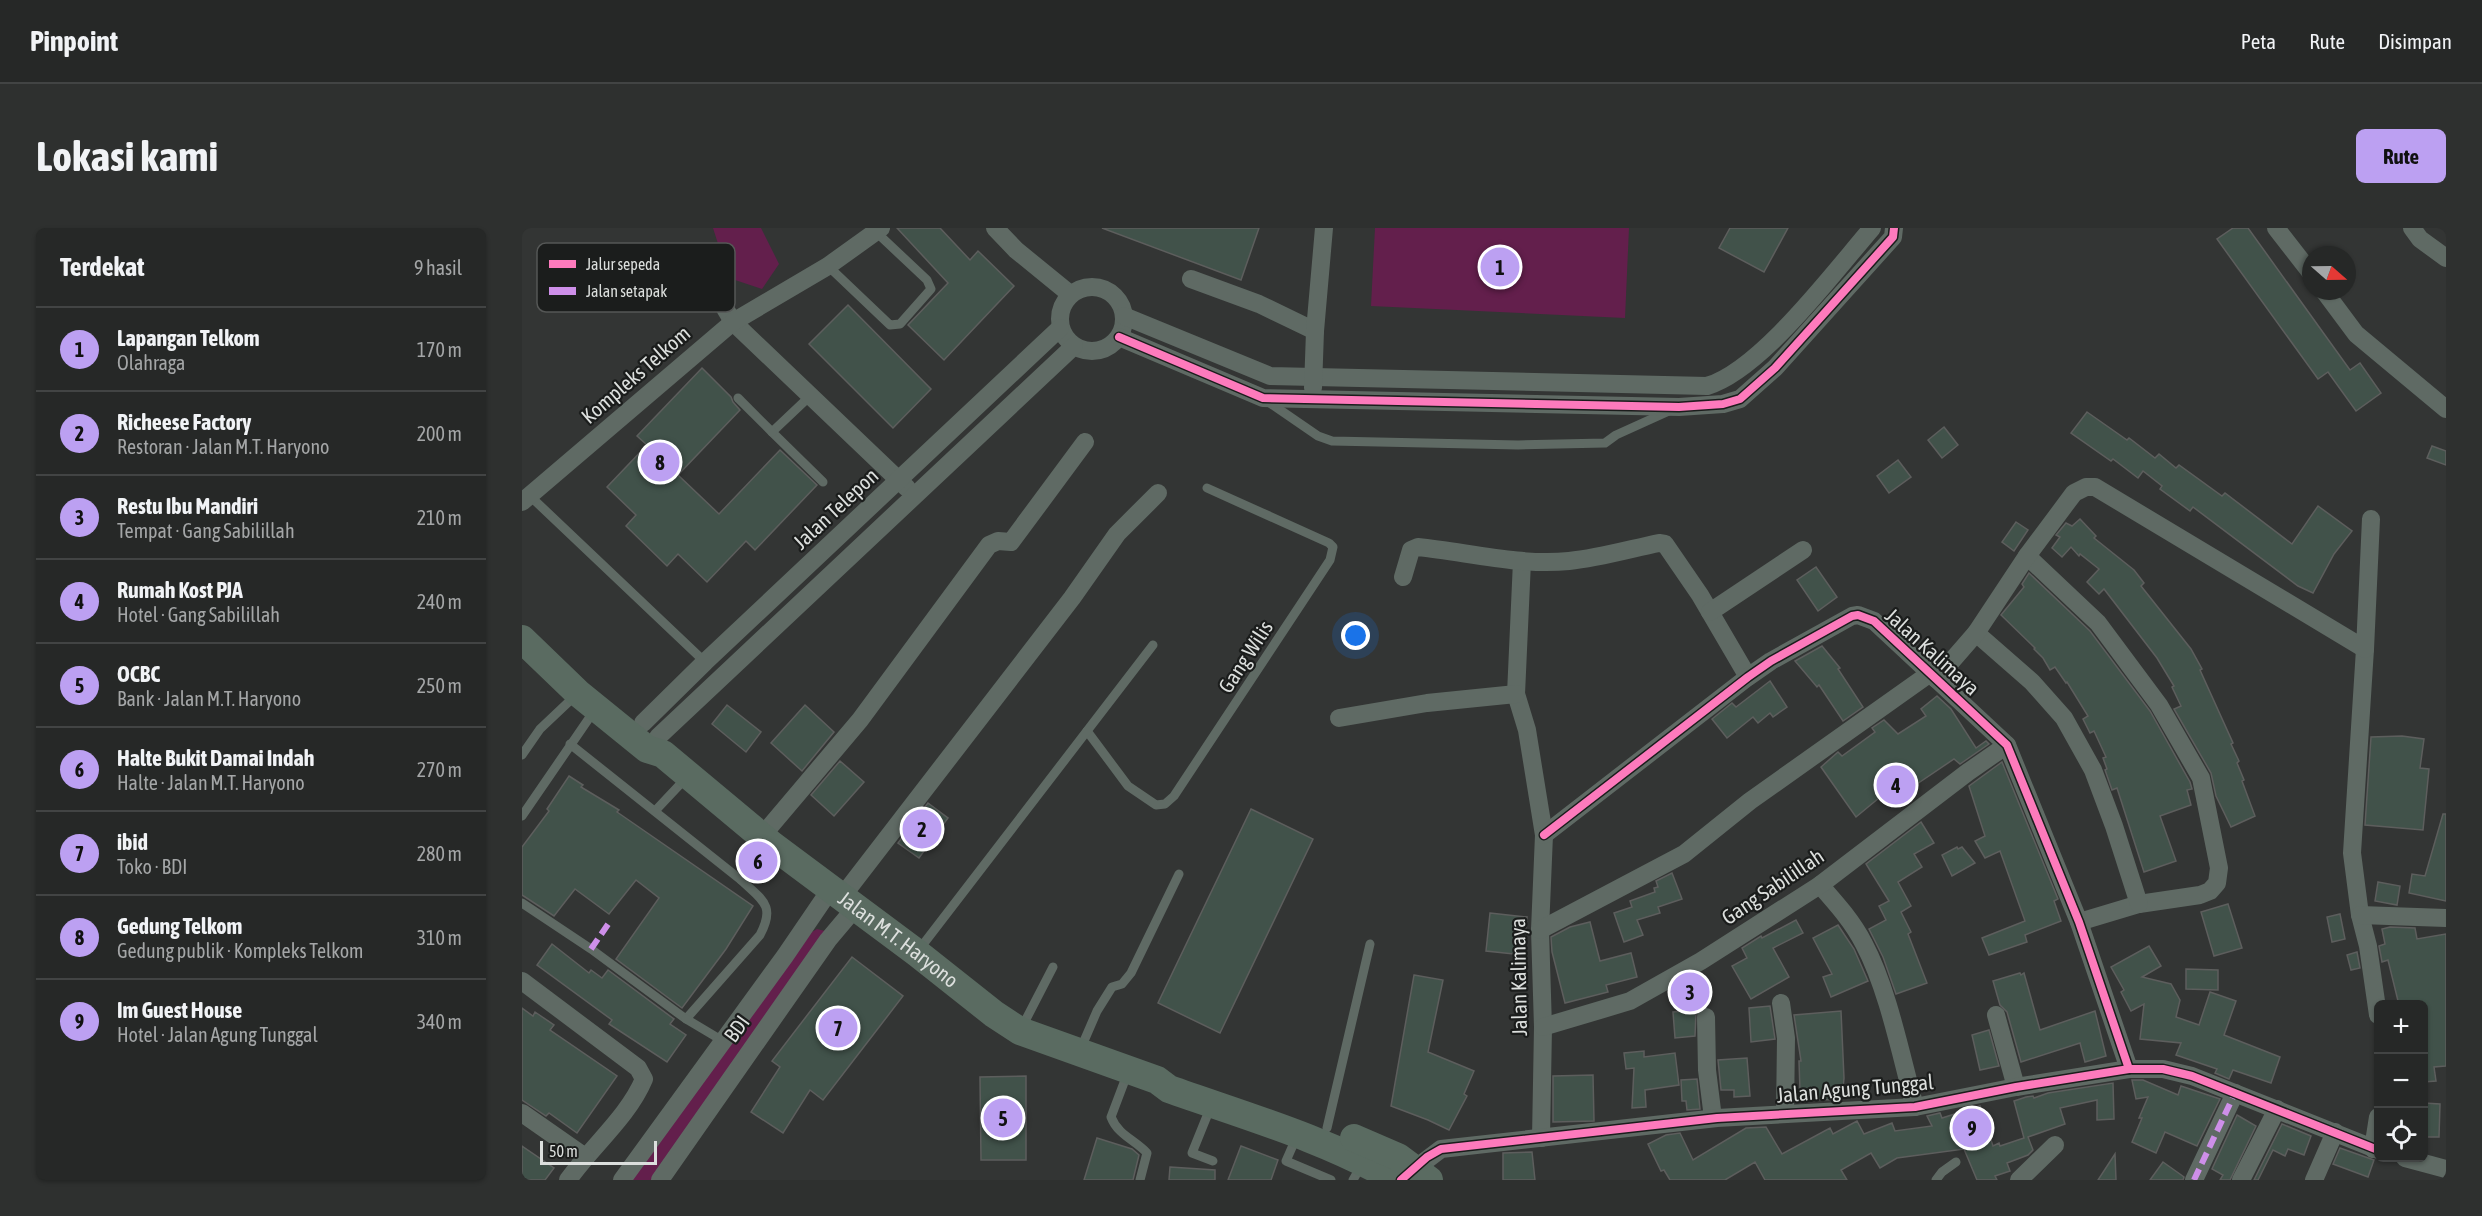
<!DOCTYPE html>
<html lang="id">
<head>
<meta charset="utf-8">
<style>
  body { margin:0; font-family:"Asap Condensed",sans-serif; background:#2e302f; color:#f1f3f6 }
  .controls { position:absolute; right:18px; bottom:18px; display:grid; overflow:hidden; border-radius:9px; box-shadow:0 2px 4px #0004 }
  .controls button { width:54px; height:54px; display:grid; place-items:center; padding:0; border:0; border-bottom:2px solid #424444; background:#262827; color:#f1f3f6; font:30px sans-serif }
  .compass { position:absolute; left:1780px; top:18px; width:54px; height:54px; border-radius:50%; background:#262827; box-shadow:0 2px 4px #0004; rotate:110deg }
  .scale { position:absolute; left:18px; bottom:15px; width:117px; box-sizing:border-box; padding-left:6px; border:3px solid #dcdfdd; border-top:0; font-size:16px; line-height:21px; white-space:nowrap; color:#dcdfdd; -webkit-text-stroke:4px #1b1d1c; paint-order:stroke }
  .you { position:absolute; left:834px; top:408px; width:21px; height:21px; margin:-15px; border:4px solid #fff; border-radius:50%; background:#1a73e8; box-shadow:0 0 0 9px #1a73e833 }
  .badge { display:grid; place-items:center; width:39px; height:39px; border-radius:50%; background:#bca0f2; color:#111; font-size:20px; font-weight:700 }
  .pin { position:absolute; translate:-50% -50%; border:3px solid #fff; box-shadow:0 2px 6px #0006 }
  .list { margin:0; padding:0; list-style:none }
  h2 { display:flex; justify-content:space-between; align-items:center; height:78px; margin:0; padding:0 24px; font-size:26px }
  h2 small { font-size:20px; font-weight:400; color:#a4a6a7 }
  .list li { display:grid; grid-template-columns:39px 1fr auto; gap:18px; align-items:center; box-sizing:border-box; height:84px; padding:0 24px; border-top:2px solid #424444 }
  .list b { display:block; font-size:22px; white-space:nowrap }
  .list p { margin:0; font-size:20px; white-space:nowrap; color:#a4a6a7 }
  .list em { font-size:20px; font-style:normal; color:#a4a6a7 }
  .icon { flex:none; width:33px; height:33px; fill:none; stroke:currentColor; stroke-width:2; stroke-linecap:round; stroke-linejoin:round }
  .map { position:relative; flex:none; width:1924px; height:952px; overflow:hidden; border-radius:9px }
  header { display:flex; align-items:center; gap:36px; box-sizing:border-box; height:84px; padding:0 30px; background:#262827; border-bottom:2px solid #424444 }
  header strong { font-size:28px }
  nav { display:flex; gap:33px; margin-inline-start:auto; font-size:21px }
  .intro { display:flex; align-items:center; justify-content:space-between; box-sizing:border-box; height:144px; padding:0 36px }
  h1 { margin:0; font-size:42px }
  .button { padding:15px 27px; border-radius:9px; background:#bca0f2; color:#111; font-size:21px; font-weight:700 }
  main { display:flex; gap:36px; padding:0 36px }
  aside { flex:1; background:#262827; border-radius:9px; box-shadow:0 2px 4px #0004 }
  .map>svg:first-child { display:block }
  .green { fill:#631f4c }
  .building { fill:#41524a; stroke:#5d5e5d; stroke-width:1.5 }
  .lines { fill:none; stroke-linecap:round; stroke-linejoin:round }
  .lane { stroke:#5f6a64; stroke-width:9 }
  .street { stroke:#5f6a64; stroke-width:18 }
  .primary { stroke:#5a6b61; stroke-width:28 }
  .quiet { stroke:#ce8fe9; stroke-width:6; stroke-dasharray:12 6; stroke-linecap:butt }
  .cycleway-casing { stroke:#1b1d1c; stroke-width:11 }
  .cycleway { stroke:#fd7abc; stroke-width:8 }
  .labels { text-anchor:middle; stroke-width:4.5; stroke-linejoin:round; paint-order:stroke }
  .street-label { font-size:21px; fill:#dcdfdd; stroke:#1b1d1c }
  .key { fill:#1b1d1c; stroke:#555756; stroke-width:1.5 }
  .key-label { font-size:16px; fill:#dcdfdd }
</style>
</head>
<body>
<header>
<strong>Pinpoint</strong>
<nav><a>Peta</a><a>Rute</a><a>Disimpan</a></nav>
</header>
<div class="intro"><h1>Lokasi kami</h1><a class="button">Rute</a></div>
<main>
<aside>
<h2>Terdekat<small>9 hasil</small></h2>
<ul class="list">
<li><span class="badge">1</span><div><b>Lapangan Telkom</b><p>Olahraga</p></div><em>170 m</em></li>
<li><span class="badge">2</span><div><b>Richeese Factory</b><p>Restoran · Jalan M.T. Haryono</p></div><em>200 m</em></li>
<li><span class="badge">3</span><div><b>Restu Ibu Mandiri</b><p>Tempat · Gang Sabilillah</p></div><em>210 m</em></li>
<li><span class="badge">4</span><div><b>Rumah Kost PJA</b><p>Hotel · Gang Sabilillah</p></div><em>240 m</em></li>
<li><span class="badge">5</span><div><b>OCBC</b><p>Bank · Jalan M.T. Haryono</p></div><em>250 m</em></li>
<li><span class="badge">6</span><div><b>Halte Bukit Damai Indah</b><p>Halte · Jalan M.T. Haryono</p></div><em>270 m</em></li>
<li><span class="badge">7</span><div><b>ibid</b><p>Toko · BDI</p></div><em>280 m</em></li>
<li><span class="badge">8</span><div><b>Gedung Telkom</b><p>Gedung publik · Kompleks Telkom</p></div><em>310 m</em></li>
<li><span class="badge">9</span><div><b>Im Guest House</b><p>Hotel · Jalan Agung Tunggal</p></div><em>340 m</em></li>
</ul>
</aside>
<div class="map">
<svg width="1924" height="952" viewBox="0 0 1924 952">
  <rect width="100%" height="100%" fill="#333534"/>
  <g class="green">
    <polygon points="191,0 239,0 257,36 240,61 207,50"/>
    <polygon points="853,0 1107,0 1103,90 849,78"/>
    <polygon points="295,701 303,703 130,952 110,952 290,704"/>
  </g>
  <g class="building">
    <polygon points="375,0 418,0 448,32 456,23 492,58 422,132 386,97 426,55"/>
    <polygon points="580,0 737,0 719,52"/>
    <polygon points="1208,0 1266,0 1242,44 1197,20"/>
    <polygon points="1711,0 1726,0 1828,142 1838,135 1859,165 1834,183 1806,144 1796,151 1695,11"/>
    <polygon points="326,77 409,161 371,200 287,116"/>
    <polygon points="180,140 209,169 211,174 218,182 156,247 197,286 258,222 295,257 233,322 224,313 185,354 156,326 145,338 104,298 114,287 85,259 125,217 115,208"/>
    <polygon points="1565,184 1605,212 1607,210 1633,230 1637,226 1654,240 1657,237 1700,268 1703,265 1770,316 1796,278 1830,303 1812,326 1791,365 1776,358 1671,279 1668,283 1638,261 1640,258 1621,243 1616,250 1591,231 1589,233 1549,205"/>
    <polygon points="1422,199 1436,217 1420,230 1406,212"/>
    <polygon points="1910,218 1924,223 1924,237 1905,230"/>
    <polygon points="1376,232 1389,249 1367,265 1355,248"/>
    <polygon points="1558,291 1574,308 1572,310 1612,342 1622,355 1619,358 1669,421 1680,441 1678,442 1711,515 1709,516 1717,533 1715,535 1722,552 1720,553 1733,588 1709,599 1694,568 1689,545 1652,481 1659,478 1650,459 1652,458 1635,430 1582,361 1577,366 1565,354 1577,341 1558,326 1557,328 1549,319 1540,329 1530,320 1538,309 1534,307 1544,295 1550,298"/>
    <polygon points="1494,294 1506,302 1492,323 1480,314"/>
    <polygon points="1294,339 1315,369 1296,383 1275,352"/>
    <polygon points="1507,345 1568,403 1628,483 1668,554 1670,561 1665,562 1669,577 1638,588 1654,633 1622,644 1595,560 1590,562 1583,542 1585,541 1581,530 1584,529 1572,503 1568,505 1561,491 1566,488 1545,454 1544,455 1533,439 1528,442 1521,430 1512,421 1513,420 1479,387 1502,359 1500,356"/>
    <polygon points="1300,418 1318,440 1316,441 1341,479 1321,493 1297,457 1295,459 1273,433"/>
    <polygon points="1248,453 1265,479 1251,489 1248,485 1236,495 1231,489 1205,510 1190,491 1210,475 1214,479"/>
    <polygon points="1415,468 1429,481 1454,520 1464,513 1467,516 1438,536 1432,531 1392,558 1395,561 1373,579 1363,565 1334,589 1299,539 1316,524 1320,528 1353,504 1350,500 1362,492 1376,506 1404,488 1399,481"/>
    <polygon points="205,477 239,504 224,524 190,496"/>
    <polygon points="283,477 312,504 280,543 249,515"/>
    <polygon points="1880,508 1902,511 1898,540 1907,541 1901,602 1843,597 1849,509"/>
    <polygon points="318,533 342,554 312,588 289,567"/>
    <polygon points="1480,534 1536,671 1532,673 1539,693 1503,707 1505,714 1467,727 1460,710 1503,693 1478,623 1463,630 1453,613 1463,608 1447,558"/>
    <polygon points="47,548 61,557 59,559 97,582 95,584 231,678 204,721 160,780 94,731 137,670 114,652 87,686 53,661 32,688 0,667 0,619 27,583 25,581"/>
    <polygon points="406,575 426,590 397,630 376,615"/>
    <polygon points="729,581 791,611 698,805 636,775"/>
    <polygon points="1921,586 1924,586 1924,673 1887,665 1890,646 1903,648"/>
    <polygon points="1399,594 1412,615 1392,626 1400,639 1376,654 1389,678 1379,684 1389,704 1386,706 1405,755 1374,766 1361,729 1347,701 1364,692 1357,678 1367,673 1344,636"/>
    <polygon points="1435,619 1436,621 1440,619 1453,635 1430,648 1420,627"/>
    <polygon points="1150,645 1160,671 1136,679 1138,685 1115,692 1121,707 1102,714 1092,685 1110,679 1108,673 1133,664 1132,660 1136,659 1134,653"/>
    <polygon points="1856,654 1878,658 1875,677 1853,673"/>
    <polygon points="1706,676 1720,720 1692,728 1679,684"/>
    <polygon points="968,685 1005,689 1001,727 964,723"/>
    <polygon points="1818,686 1823,711 1810,714 1805,689"/>
    <polygon points="1274,692 1281,705 1251,720 1267,749 1229,771 1210,738 1225,730 1220,720 1239,708 1240,710"/>
    <polygon points="1068,694 1078,733 1109,725 1115,749 1084,757 1086,764 1043,775 1030,724 1029,709 1048,699"/>
    <polygon points="1316,697 1332,721 1346,753 1309,769 1301,749 1310,746 1291,710"/>
    <polygon points="1868,699 1893,700 1895,711 1924,706 1924,838 1912,839 1914,853 1902,854 1902,777 1877,777 1866,732 1860,734 1857,718 1863,716 1860,701"/>
    <polygon points="30,716 67,745 69,742 80,750 86,742 152,791 148,796 164,807 145,834 87,796 90,792 15,737"/>
    <polygon points="1627,718 1639,738 1620,749 1649,756 1658,772 1654,789 1677,797 1688,764 1714,773 1702,807 1758,829 1749,855 1711,842 1707,851 1693,845 1695,841 1654,827 1659,815 1618,811 1622,776 1609,783 1599,764 1602,762 1589,739"/>
    <polygon points="1835,724 1838,740 1829,742 1825,727"/>
    <polygon points="330,729 381,768 301,872 288,862 261,905 229,884 258,839 250,833"/>
    <polygon points="1664,741 1696,742 1696,762 1664,761"/>
    <polygon points="1498,745 1499,747 1502,745 1518,802 1573,783 1584,828 1563,834 1558,815 1499,834 1485,784 1478,777 1471,753"/>
    <polygon points="892,747 921,752 906,824 952,843 942,866 945,868 927,902 906,892 869,878"/>
    <polygon points="1176,748 1185,772 1179,774 1180,779 1174,784 1173,808 1153,810 1151,784 1161,783 1153,761"/>
    <polygon points="1248,778 1253,811 1229,814 1227,780"/>
    <polygon points="0,780 11,788 13,784 32,797 28,802 95,848 55,905 27,885 24,888 0,872"/>
    <polygon points="1319,783 1322,850 1320,872 1274,871 1286,863 1278,863 1277,833 1279,833 1272,787"/>
    <polygon points="1467,802 1477,838 1458,842 1450,807"/>
    <polygon points="1122,823 1122,829 1153,825 1157,857 1123,862 1124,879 1110,880 1112,840 1104,841 1102,825"/>
    <polygon points="1225,830 1228,868 1212,869 1212,862 1199,862 1196,832"/>
    <polygon points="1071,847 1072,893 1031,894 1031,848"/>
    <polygon points="504,848 504,932 459,932 458,849"/>
    <polygon points="1175,851 1178,881 1165,882 1164,873 1160,873 1159,852"/>
    <polygon points="1610,852 1621,852 1656,867 1659,858 1698,871 1675,918 1643,904 1634,925 1610,914 1620,890 1617,890 1626,869 1614,871"/>
    <polygon points="1591,855 1592,891 1575,892 1575,872 1538,880 1543,896 1506,909 1511,922 1506,927 1485,935 1488,943 1473,948 1475,952 1455,952 1442,921 1375,930 1358,940 1349,925 1319,942 1325,952 1243,952 1233,934 1203,952 1148,952 1142,942 1139,943 1126,916 1144,907 1158,905 1171,932 1224,900 1244,899 1260,926 1308,900 1311,906 1335,893 1342,906 1370,895 1373,903 1410,898 1405,888 1418,885 1420,890 1458,878 1471,918 1477,915 1478,918 1502,910 1492,873 1504,869 1511,868 1512,870 1526,865"/>
    <polygon points="1902,875 1918,876 1917,909 1902,909"/>
    <polygon points="1715,887 1734,898 1708,952 1698,952 1701,947 1690,941"/>
    <polygon points="1760,896 1789,908 1782,927 1766,921 1763,928 1751,922 1736,952 1732,952"/>
    <polygon points="575,910 610,921 617,927 611,952 562,952"/>
    <polygon points="0,918 32,940 23,952 0,952"/>
    <polygon points="719,918 756,932 749,952 706,952"/>
    <polygon points="1818,920 1852,932 1846,949 1811,936"/>
    <polygon points="1010,924 1013,952 981,952 981,925"/>
    <polygon points="1593,926 1594,952 1576,952"/>
    <polygon points="1641,934 1662,949 1661,952 1628,952"/>
    <polygon points="648,939 693,942 693,952 647,952"/>
  </g>
  <g class="lines">
    <g class="lane">
      <polyline points="306,38 368,97 378,96 409,61 405,52 354,4"/>
      <polyline points="287,169 250,204 301,254"/>
      <polyline points="216,170 250,204"/>
      <polyline points="745,173 796,208 810,213 996,217 1083,215 1094,207 1147,183"/>
      <polyline points="8,268 183,434"/>
      <polyline points="565,503 606,558 634,577 643,576 652,568 808,332 811,319 807,315 685,260"/>
      <polyline points="0,527 18,501 55,466"/>
      <polyline points="133,583 164,550"/>
      <polyline points="0,588 72,483"/>
      <polyline points="219,652 248,619"/>
      <path d="M0 675 69 721 164 791 238 707C254 677 240 672 219 652L48 516"/>
      <polyline points="396,723 631,417"/>
      <polyline points="164,791 201,813"/>
      <polyline points="499,801 531,739"/>
      <polyline points="559,820 575,783 590,759 600,756 609,745 657,646"/>
      <path d="M606 844 589 889C596 907 613 912 625 925L618 952"/>
      <polyline points="689,878 670,925 691,933"/>
      <polyline points="805,900 848,716"/>
      <polyline points="775,908 764,933 809,952"/>
      <polyline points="831,952 839,938"/>
      <polyline points="1414,952 1420,944 1434,934"/>
    </g>
    <g class="street">
      <polyline points="473,0 494,22 548,66"/>
      <polyline points="1754,0 1789,45"/>
      <polyline points="1890,0 1898,11 1924,30"/>
      <polyline points="170,24 211,94 385,260"/>
      <polyline points="669,51 737,76 793,103"/>
      <circle cx="570" cy="91" r="32"/>
      <polyline points="1802,63 1834,106 1924,181"/>
      <path d="M602 88 748 148 1185 158C1239 142 1312 44 1350 0"/>
      <polyline points="597,109 741,170 1157,179 1201,176 1218,171 1253,140 1371,9 1372,0"/>
      <polyline points="791,160 793,103 802,0"/>
      <polyline points="0,274 211,94 306,38 359,0"/>
      <polyline points="1505,328 1576,395 1637,477 1679,550 1697,640 1695,655 1688,663 1678,667 1617,676 1557,694"/>
      <polyline points="1000,333 994,466 1005,502 1022,607 1018,702 1021,799 1019,910"/>
      <path d="M881 349 889 322 896 319C945 324 997 338 1047 333 1077 330 1108 321 1137 315L1143 316 1178 367 1226 449"/>
      <polyline points="1188,384 1281,322"/>
      <polyline points="1454,405 1510,454 1542,490 1571,542 1592,598 1617,676"/>
      <polyline points="1843,421 1830,625 1838,687 1846,718 1856,787"/>
      <polyline points="1414,451 1454,405 1505,328 1552,265 1564,259 1573,259 1843,421 1849,291"/>
      <polyline points="817,490 905,475 994,466"/>
      <polyline points="121,495 183,434 538,100"/>
      <polyline points="136,509 552,118"/>
      <polyline points="1022,607 1226,449 1249,433 1330,388 1336,387 1352,393 1485,517 1557,694 1607,841"/>
      <polyline points="240,608 338,492 467,317 476,313 489,314 563,214"/>
      <path d="M1298 657C1314 675 1331 694 1342 716 1366 761 1379 828 1393 879"/>
      <polyline points="319,670 550,370 595,306 636,265"/>
      <polyline points="1838,687 1924,690"/>
      <polyline points="1018,702 1162,626 1228,573 1407,446"/>
      <path d="M0 753 116 840 122 851C106 889 70 918 46 952"/>
      <polyline points="1259,775 1264,810 1263,886"/>
      <polyline points="1474,787 1494,859"/>
      <polyline points="1184,789 1185,842 1191,890"/>
      <polyline points="1021,799 1108,773 1179,733 1298,657 1446,544 1485,517"/>
      <polyline points="0,885 63,929"/>
      <polyline points="1851,921 1856,889"/>
      <polyline points="1883,930 1924,941"/>
      <polyline points="886,946 919,921 1195,890 1393,879 1494,859 1607,841 1641,841 1670,848 1856,922"/>
      <polyline points="100,952 263,728 308,662"/>
      <polyline points="138,952 306,712 333,680"/>
      <polyline points="1497,952 1533,917"/>
      <polyline points="1672,952 1713,865"/>
      <polyline points="1719,952 1755,881"/>
      <polyline points="1792,952 1813,904"/>
    </g>
    <g class="primary">
      <path id="s1" d="M0 411 56 465 125 521 141 526 250 617 395 725 472 786 498 803 635 852 647 861C723 888 804 911 874 952"/>
      <polyline points="832,910 876,929 907,952"/>
    </g>
    <g class="quiet">
      <polyline points="69,721 89,692"/>
      <polyline points="1672,952 1713,865"/>
    </g>
    <g class="cycleway-casing">
      <g id="cycleway">
        <polyline points="597,109 741,170 1157,179 1201,176 1218,171 1253,140 1371,9 1372,0"/>
        <polyline points="1022,607 1226,449 1249,433 1330,388 1336,387 1352,393 1485,517 1557,694 1607,841"/>
        <polyline points="879,952 905,929 919,921 1195,890 1393,879 1494,859 1607,841 1641,841 1670,848 1856,922"/>
      </g>
    </g>
    <use href="#cycleway" class="cycleway"/>
  </g>
  <g class="labels">
    <g class="street-label">
      <text transform="translate(114 147) rotate(-41)" y="7">Kompleks Telkom</text>
      <text transform="translate(314 281) rotate(-43)" y="7">Jalan Telepon</text>
      <text transform="translate(1410 424) rotate(42)" y="7">Jalan Kalimaya</text>
      <text transform="translate(724 429) rotate(-57)" y="7">Gang Wilis</text>
      <text transform="translate(1251 659) rotate(-34)" y="7">Gang Sabilillah</text>
      <text dy="7" stroke="none"><textPath href="#s1" startOffset="483">Jalan M.T. Haryono</textPath></text>
      <text transform="translate(997 749) rotate(-91)" y="7">Jalan Kalimaya</text>
      <text transform="translate(215 801) rotate(-54)" y="7">BDI</text>
      <text transform="translate(1333 861) rotate(-5)" y="7">Jalan Agung Tunggal</text>
    </g>
  </g>
  <rect x="15" y="15" width="198" height="69" rx="9" class="key"/>
  <rect x="27" y="32" width="27" height="8" fill="#fd7abc"/>
  <rect x="27" y="59" width="27" height="8" fill="#ce8fe9"/>
  <g class="key-label">
    <text x="64" y="42">Jalur sepeda</text>
    <text x="64" y="69">Jalan setapak</text>
  </g>
</svg>
<div class="controls">
<button>+</button>
<button>−</button>
<button><svg class="icon" aria-label="locate" viewBox="0 0 24 24"><circle cx="12" cy="12" r="6"/><path d="M12 2v4M12 18v4M2 12h4M18 12h4"/></svg></button>
</div>
<svg class="compass" viewBox="-18 -18 36 36"><path d="M0-13l5 13h-10z" fill="#e53935"/><path d="M0 13l5-13h-10z" fill="#a4a6a7"/></svg>
<div class="scale">50 m</div>
<div class="you"></div>
<div class="pin badge" style="left:978px;top:39px">1</div>
<div class="pin badge" style="left:400px;top:601px">2</div>
<div class="pin badge" style="left:1168px;top:764px">3</div>
<div class="pin badge" style="left:1374px;top:557px">4</div>
<div class="pin badge" style="left:481px;top:890px">5</div>
<div class="pin badge" style="left:236px;top:633px">6</div>
<div class="pin badge" style="left:316px;top:800px">7</div>
<div class="pin badge" style="left:138px;top:234px">8</div>
<div class="pin badge" style="left:1450px;top:900px">9</div>
</div>
</main>
</body>
</html>
